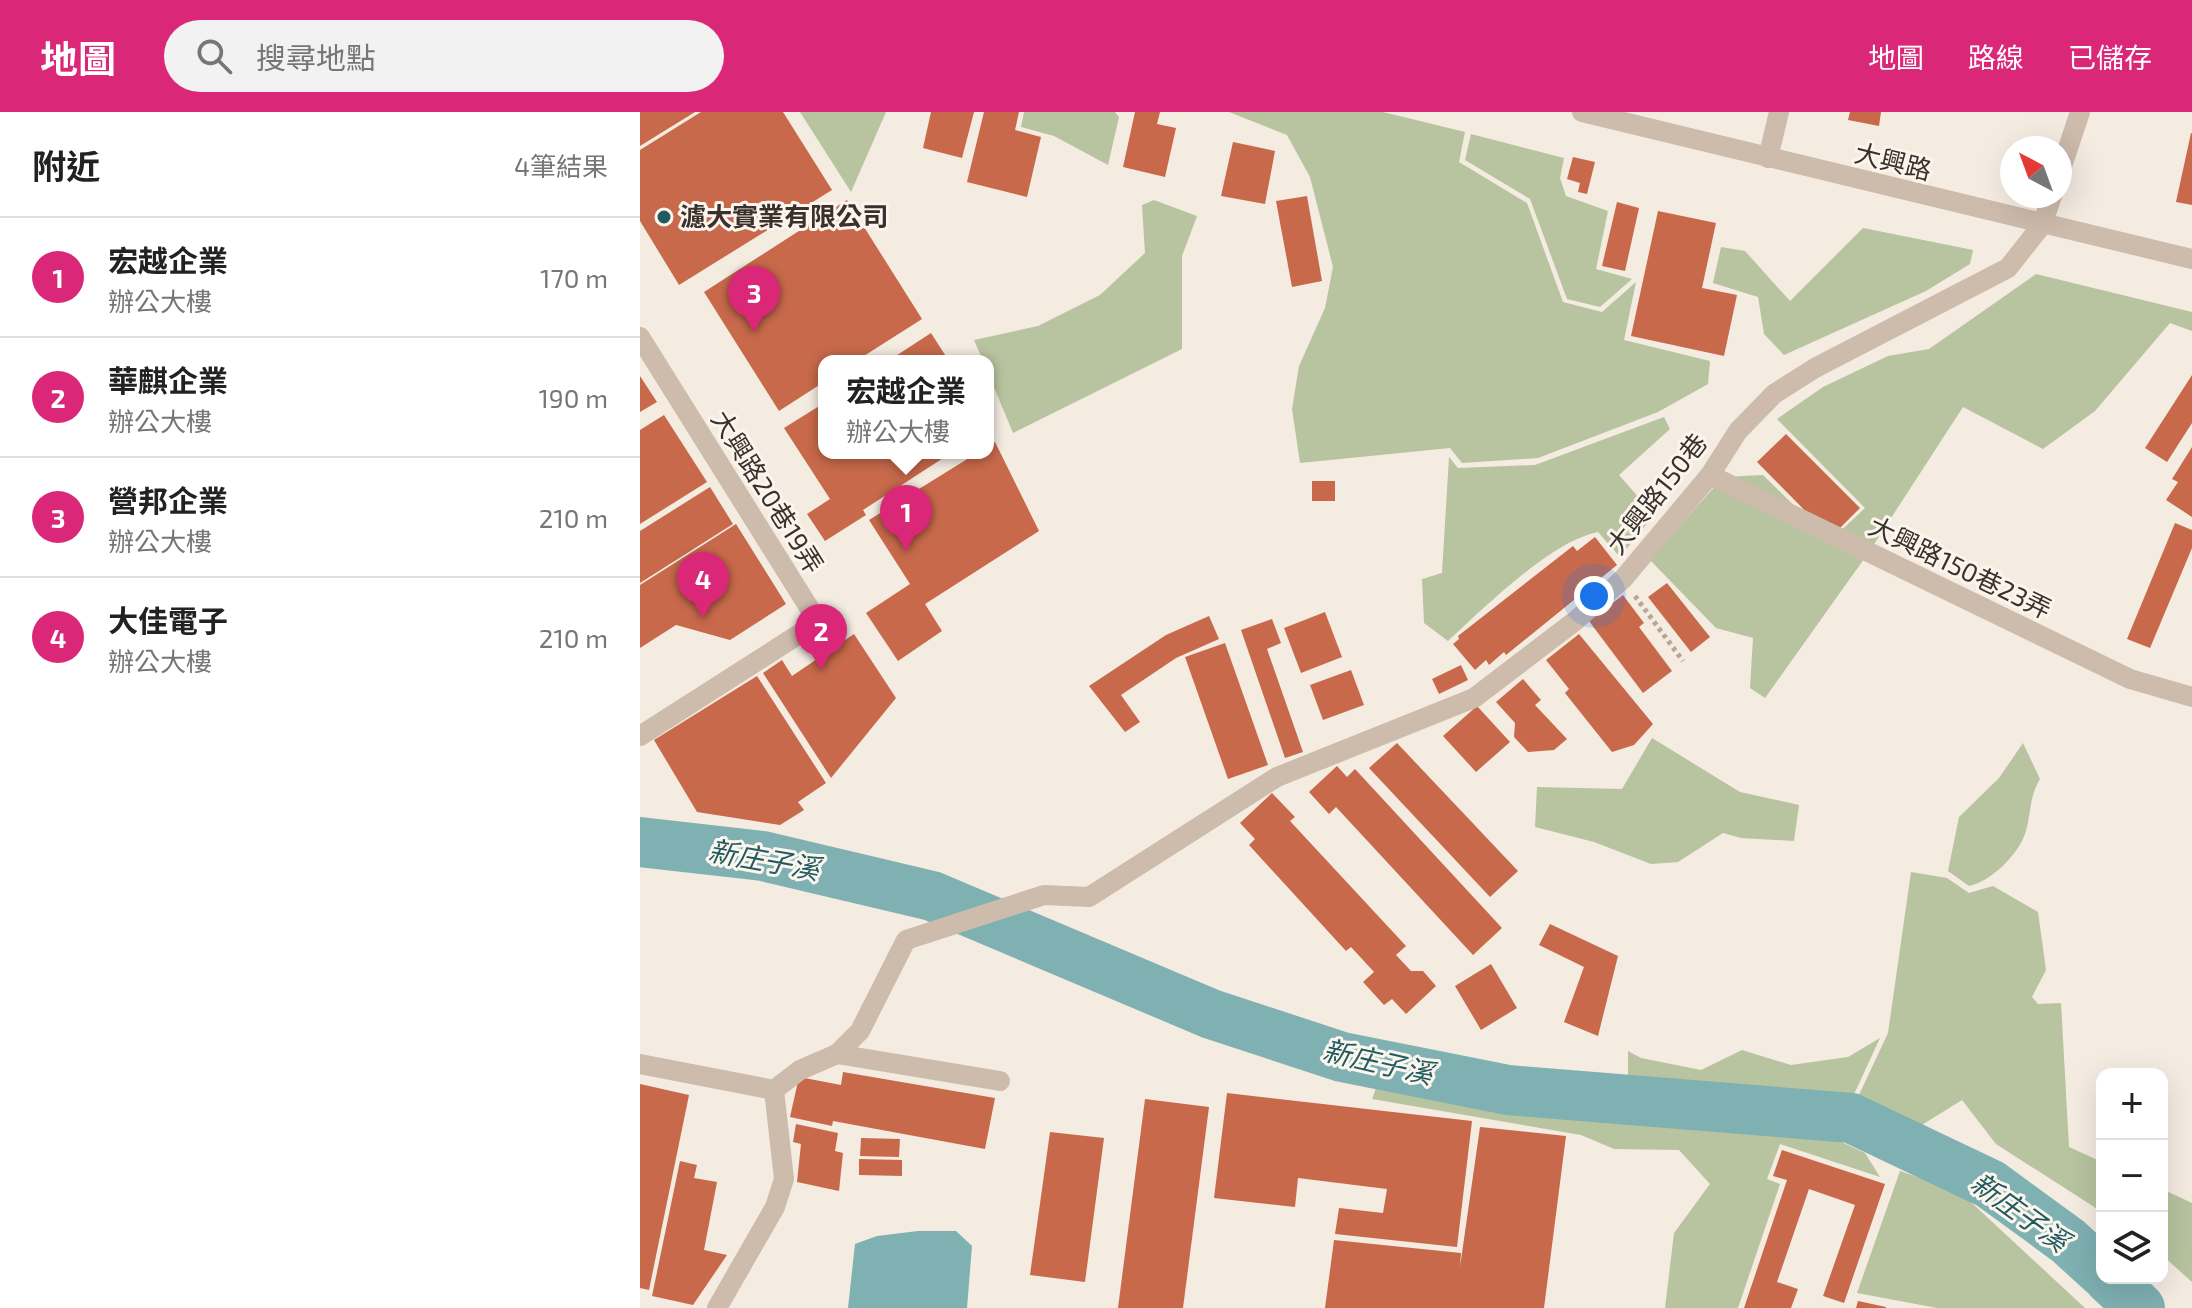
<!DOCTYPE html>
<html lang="zh-TW">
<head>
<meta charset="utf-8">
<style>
  body { margin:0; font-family:"Exo 2","Noto Sans TC",sans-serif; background:#f2f2f2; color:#222 }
  .controls { position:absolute; right:24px; bottom:24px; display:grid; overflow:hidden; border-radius:16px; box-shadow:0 8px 32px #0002 }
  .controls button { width:72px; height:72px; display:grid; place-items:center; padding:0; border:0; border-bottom:2px solid #e0e0e0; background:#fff; color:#222; font:40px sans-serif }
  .compass { position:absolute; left:1360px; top:24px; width:72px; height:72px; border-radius:50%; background:#fff; box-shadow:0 8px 32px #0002; rotate:319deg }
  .you { position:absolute; left:954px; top:484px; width:28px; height:28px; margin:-20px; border:6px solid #fff; border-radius:50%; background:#1a73e8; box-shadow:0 0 0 12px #1a73e833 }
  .badge { display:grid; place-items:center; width:52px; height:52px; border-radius:50%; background:#db2777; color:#fff; font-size:26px; font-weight:700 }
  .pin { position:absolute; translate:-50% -66px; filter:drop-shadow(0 2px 4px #0008) }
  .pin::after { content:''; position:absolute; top:42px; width:28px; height:24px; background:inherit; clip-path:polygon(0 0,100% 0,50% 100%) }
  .popup { position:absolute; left:178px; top:243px; width:176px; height:104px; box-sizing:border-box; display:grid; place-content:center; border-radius:16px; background:#fff; filter:drop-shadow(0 2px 6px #0005); font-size:26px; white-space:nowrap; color:#767676 }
  .popup b { font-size:30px; color:#222 }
  .popup::after { content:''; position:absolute; left:50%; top:100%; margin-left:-16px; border:16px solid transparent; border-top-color:#fff }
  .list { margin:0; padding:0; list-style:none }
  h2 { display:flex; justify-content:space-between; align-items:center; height:104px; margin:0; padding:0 32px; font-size:34px }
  h2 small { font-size:26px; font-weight:400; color:#767676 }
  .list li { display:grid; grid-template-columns:52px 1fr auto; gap:24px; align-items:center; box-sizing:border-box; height:120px; padding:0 32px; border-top:2px solid #e0e0e0 }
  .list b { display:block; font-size:30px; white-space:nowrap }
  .list p { margin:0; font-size:26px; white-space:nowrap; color:#767676 }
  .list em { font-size:26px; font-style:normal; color:#767676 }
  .icon { flex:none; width:44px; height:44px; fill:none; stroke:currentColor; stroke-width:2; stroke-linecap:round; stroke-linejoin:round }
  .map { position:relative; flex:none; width:1552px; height:1196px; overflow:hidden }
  header { display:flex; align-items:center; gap:48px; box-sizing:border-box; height:112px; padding:0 40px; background:#db2777; color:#fff }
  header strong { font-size:38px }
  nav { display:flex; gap:44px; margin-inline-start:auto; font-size:28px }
  .search { width:560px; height:72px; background:#f2f2f2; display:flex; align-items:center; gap:20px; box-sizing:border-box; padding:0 28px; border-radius:44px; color:#767676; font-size:30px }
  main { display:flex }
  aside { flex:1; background:#fff }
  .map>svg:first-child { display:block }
  .green { fill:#b8c4a0 }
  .water { fill:#7fb0b2 }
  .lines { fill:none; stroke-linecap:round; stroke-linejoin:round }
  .river { stroke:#7fb0b2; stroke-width:50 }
  .building { fill:#c8694b }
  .path { stroke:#b9a596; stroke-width:5; stroke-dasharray:4 4; stroke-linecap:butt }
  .minor { stroke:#cdbbac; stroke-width:20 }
  .poi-dot { fill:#1f5a5e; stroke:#fbf5ee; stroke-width:3 }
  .labels { text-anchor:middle; stroke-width:6; stroke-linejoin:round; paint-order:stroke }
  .street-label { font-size:26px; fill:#3b302b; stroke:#fbf5ee }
  .poi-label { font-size:26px; font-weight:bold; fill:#3b302b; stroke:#fbf5ee; text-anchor:start }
  .water-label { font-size:28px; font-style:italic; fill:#1f5a5e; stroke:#fbf5ee }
</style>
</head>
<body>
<header>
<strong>地圖</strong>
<div class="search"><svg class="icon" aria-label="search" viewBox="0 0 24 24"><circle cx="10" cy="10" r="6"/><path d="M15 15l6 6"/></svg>搜尋地點</div>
<nav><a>地圖</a><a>路線</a><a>已儲存</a></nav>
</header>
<main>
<aside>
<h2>附近<small>4筆結果</small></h2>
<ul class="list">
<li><span class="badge">1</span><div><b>宏越企業</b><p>辦公大樓</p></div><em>170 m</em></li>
<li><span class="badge">2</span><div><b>華麒企業</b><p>辦公大樓</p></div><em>190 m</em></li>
<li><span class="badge">3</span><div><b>營邦企業</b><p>辦公大樓</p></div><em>210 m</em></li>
<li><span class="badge">4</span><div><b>大佳電子</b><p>辦公大樓</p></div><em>210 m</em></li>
</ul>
</aside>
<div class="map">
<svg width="1552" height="1196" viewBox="0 0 1552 1196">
  <rect width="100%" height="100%" fill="#f4ebe1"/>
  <g class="green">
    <polygon points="160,0 246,0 211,80"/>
    <polygon points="384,0 475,0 479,5 468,53 414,24 381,15"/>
    <polygon points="589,0 743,0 825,20 819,50 887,91 923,190 962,200 996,170 984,228 1070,249 1068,272 1018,300 898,346 822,351 810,336 660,351 652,297 659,254 685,196 693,155 670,65 647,23"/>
    <polygon points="831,22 924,46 920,66 926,84 968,99 956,157 992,167 960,195 927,187 890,87 825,48"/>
    <polygon points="514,88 557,104 542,144 542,237 373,321 348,261 348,249 343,249 334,228 398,214 460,183 505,141 502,93"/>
    <polygon points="1223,116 1333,138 1330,152 1286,179 1144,243 1124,222 1118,185 1073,171 1081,135 1105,139 1150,189"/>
    <polygon points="1396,162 1552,200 1552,219 1530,211 1455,299 1403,337 1323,295 1229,440 1125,586 1110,576 1113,526 1076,516 1010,448 1083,365 1123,363 1190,429 1225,396 1137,307 1183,275 1248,244 1289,237"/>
    <path d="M1024 305 1030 317 979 363 1014 403 980 445 958 420C911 429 844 496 808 529L784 511 782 467 802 461 809 345 818 356 895 353Z"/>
    <polygon points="1012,626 1100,680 1159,693 1154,729 1101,726 1083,721 1038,750 1011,752 954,730 895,715 897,675 982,677"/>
    <path d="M1383 631 1400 667C1387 688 1392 710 1382 729 1371 749 1350 769 1329 774L1308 759 1319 705 1359 666Z"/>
    <polygon points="1271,760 1307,766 1329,781 1353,774 1398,800 1406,858 1392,885 1398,892 1421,891 1429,1035 1462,1050 1462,1100 1356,1032 1322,988 1277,1016 1218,985 1248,921"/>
    <polygon points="1240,926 1210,991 1058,975 988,973 988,939 1001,946 1061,958 1102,938 1151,953 1208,945"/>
    <polygon points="738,971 939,1002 1140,1014 1193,1026 1225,1041 1240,1065 1140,1032 1127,1067 1140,1072 1098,1196 1025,1196 1034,1121 1070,1072 1039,1038 974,1037 941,1023 732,987"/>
    <polygon points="1260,1059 1319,1079 1445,1196 1297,1196 1217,1181"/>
    <polygon points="1522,1077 1552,1091 1552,1170 1522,1143"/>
  </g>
  <polygon class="water" points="278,1119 316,1119 332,1134 327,1196 208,1196 215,1132 237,1124"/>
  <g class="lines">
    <g class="river">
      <polyline points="0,730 123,744 292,784 571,902 702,945 868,978 1211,1006 1350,1072 1428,1129 1462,1160"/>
      <polyline points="1468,1166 1500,1196"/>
    </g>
  </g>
  <g class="building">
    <polygon points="0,0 55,0 0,34"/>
    <polygon points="61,0 143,0 192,78 39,173 0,109 0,38"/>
    <polygon points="291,0 334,0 322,46 283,36"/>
    <polygon points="344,0 379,0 375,18 401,25 387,85 327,70"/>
    <polygon points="495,0 520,0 517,12 536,16 525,65 483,55"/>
    <polygon points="1210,0 1241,0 1239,14 1208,8"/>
    <polygon points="1551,21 1552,21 1552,93 1536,90"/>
    <polygon points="593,30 635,39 625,92 581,84"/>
    <polygon points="933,45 955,50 947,82 938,80 940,71 927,67"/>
    <polygon points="667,84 682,169 652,175 636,89"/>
    <polygon points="207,88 282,207 216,249 184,249 184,270 139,299 64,180"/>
    <polygon points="977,90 999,96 985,159 962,154"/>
    <polygon points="1018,99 1076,111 1062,176 1097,183 1084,244 991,224"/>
    <polygon points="291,221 309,249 248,249"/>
    <polygon points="1552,263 1552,311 1527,350 1505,336"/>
    <polygon points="0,264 17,290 0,300"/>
    <polygon points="184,291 184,341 311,341 223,398 226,403 185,429 167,402 190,387 144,316"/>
    <polygon points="24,303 67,370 0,412 0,318"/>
    <polygon points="1146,322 1220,396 1191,425 1117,350"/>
    <polygon points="355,330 399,419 285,492 302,519 258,549 226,501 270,472 229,408 337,341 348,341 348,334"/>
    <polygon points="1552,335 1552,405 1526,388 1538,370 1532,367"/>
    <rect x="672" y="369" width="23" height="20"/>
    <polygon points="70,375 93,412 0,471 0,419"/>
    <polygon points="1535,411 1552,418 1552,436 1510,536 1487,527"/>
    <polygon points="96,412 146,492 90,528 36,513 0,536 0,473"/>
    <polygon points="955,425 977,453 866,543 864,540 849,553 846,548 835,558 813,532 819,527 818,524 933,434 937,439"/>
    <polygon points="1027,471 1070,525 1051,540 1008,485"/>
    <polygon points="983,483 1004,511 999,515 1032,559 1003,581 949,509"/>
    <polygon points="685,500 702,545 661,561 644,516"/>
    <polygon points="569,504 579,527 536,546 481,583 500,610 485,620 449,574 526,523"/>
    <polygon points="632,507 641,531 627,537 663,640 645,646 601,518"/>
    <polygon points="214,522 256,586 191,666 123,561 142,548 152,564"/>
    <polygon points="939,522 1013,612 994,633 972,640 925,581 929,577 906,548"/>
    <polygon points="585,531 628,653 588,667 545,545"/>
    <polygon points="821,553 828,568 799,582 792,567"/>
    <polygon points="711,558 724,593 683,608 670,573"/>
    <polygon points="117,564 186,671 158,690 164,698 140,713 57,700 14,628"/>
    <polygon points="883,567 901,588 895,593 927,627 914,638 888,640 874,625 875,611 856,590"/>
    <polygon points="837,594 870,630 836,660 803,624"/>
    <polygon points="757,631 878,759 850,785 729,656"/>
    <polygon points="697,654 707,665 715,657 862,816 833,843 696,695 689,702 669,680"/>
    <polygon points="632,681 655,705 650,709 766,834 756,843 771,859 783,859 796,874 766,902 752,887 744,893 723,870 734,860 711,835 706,839 609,733 615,727 600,711"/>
    <polygon points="910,812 978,844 958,924 924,910 944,855 899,833"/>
    <polygon points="851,852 877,896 841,918 815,874"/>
    <polygon points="203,960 355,986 345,1037 193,1009 192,1014 150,1005 159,965 201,973"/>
    <polygon points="0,972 49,983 9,1178 0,1176"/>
    <polygon points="587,981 832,1009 817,1135 695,1122 699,1096 743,1101 747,1077 658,1066 655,1095 574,1086"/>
    <polygon points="505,987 569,995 543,1196 478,1196"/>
    <polygon points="156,1012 198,1021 195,1039 203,1041 199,1079 157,1070 161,1032 153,1030"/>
    <polygon points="840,1015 926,1024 904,1196 685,1196 694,1128 821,1141 820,1155"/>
    <polygon points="410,1020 464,1026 445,1170 390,1163"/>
    <polygon points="221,1026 260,1027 259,1045 220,1044"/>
    <polygon points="1142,1038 1245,1072 1204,1191 1183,1184 1215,1093 1169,1077 1137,1170 1158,1177 1151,1196 1104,1196 1147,1068 1133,1064"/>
    <polygon points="219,1047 262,1048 262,1064 219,1063"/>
    <polygon points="40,1049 57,1053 54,1066 77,1070 64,1138 87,1143 53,1193 12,1184"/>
    <polygon points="1218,1189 1246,1195 1246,1196 1216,1196"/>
  </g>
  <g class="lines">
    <polyline class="path" points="995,484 1043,549"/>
    <g class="minor">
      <polyline points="942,0 1552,147"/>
      <polyline points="1128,46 1139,0"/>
      <polyline points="1420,60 1440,0"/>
      <polyline points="0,225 178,510 0,624"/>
      <polyline points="1070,363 1490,567 1552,585"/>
      <polyline points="197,942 360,969"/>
      <polyline points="0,952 134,978"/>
      <polyline points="77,1196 135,1095 144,1067 134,978 160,958 197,942 220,919 266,828 404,783 449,785 637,665 834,586 935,509 983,467 1070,363 1098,319 1134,282 1175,256 1368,156 1402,113 1412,84"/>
    </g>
  </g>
  <circle class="poi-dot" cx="24" cy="105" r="8"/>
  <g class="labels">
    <g class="street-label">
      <text transform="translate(1253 50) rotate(14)" y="9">大興路</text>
      <text transform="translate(127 380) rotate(58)" y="9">大興路20巷19弄</text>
      <text transform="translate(1017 382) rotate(-52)" y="9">大興路150巷</text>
      <text transform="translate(1320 456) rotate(26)" y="9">大興路150巷23弄</text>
    </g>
    <g class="poi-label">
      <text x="40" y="114">濾大實業有限公司</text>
    </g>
    <g class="water-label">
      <text transform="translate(124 748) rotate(10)" y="10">新庄子溪</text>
      <text transform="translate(738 950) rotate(13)" y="10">新庄子溪</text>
      <text transform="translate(1380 1100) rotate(36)" y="10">新庄子溪</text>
    </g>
  </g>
</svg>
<div class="controls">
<button>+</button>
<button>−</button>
<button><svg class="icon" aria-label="layers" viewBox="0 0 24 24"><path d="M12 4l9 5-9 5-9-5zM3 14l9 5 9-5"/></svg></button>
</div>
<svg class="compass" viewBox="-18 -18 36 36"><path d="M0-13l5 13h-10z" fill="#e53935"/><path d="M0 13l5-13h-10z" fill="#767676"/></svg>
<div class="you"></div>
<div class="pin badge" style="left:266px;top:439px">1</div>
<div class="popup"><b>宏越企業</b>辦公大樓</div>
<div class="pin badge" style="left:181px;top:558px">2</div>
<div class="pin badge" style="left:114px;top:220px">3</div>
<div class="pin badge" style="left:63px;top:506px">4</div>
</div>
</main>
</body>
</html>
